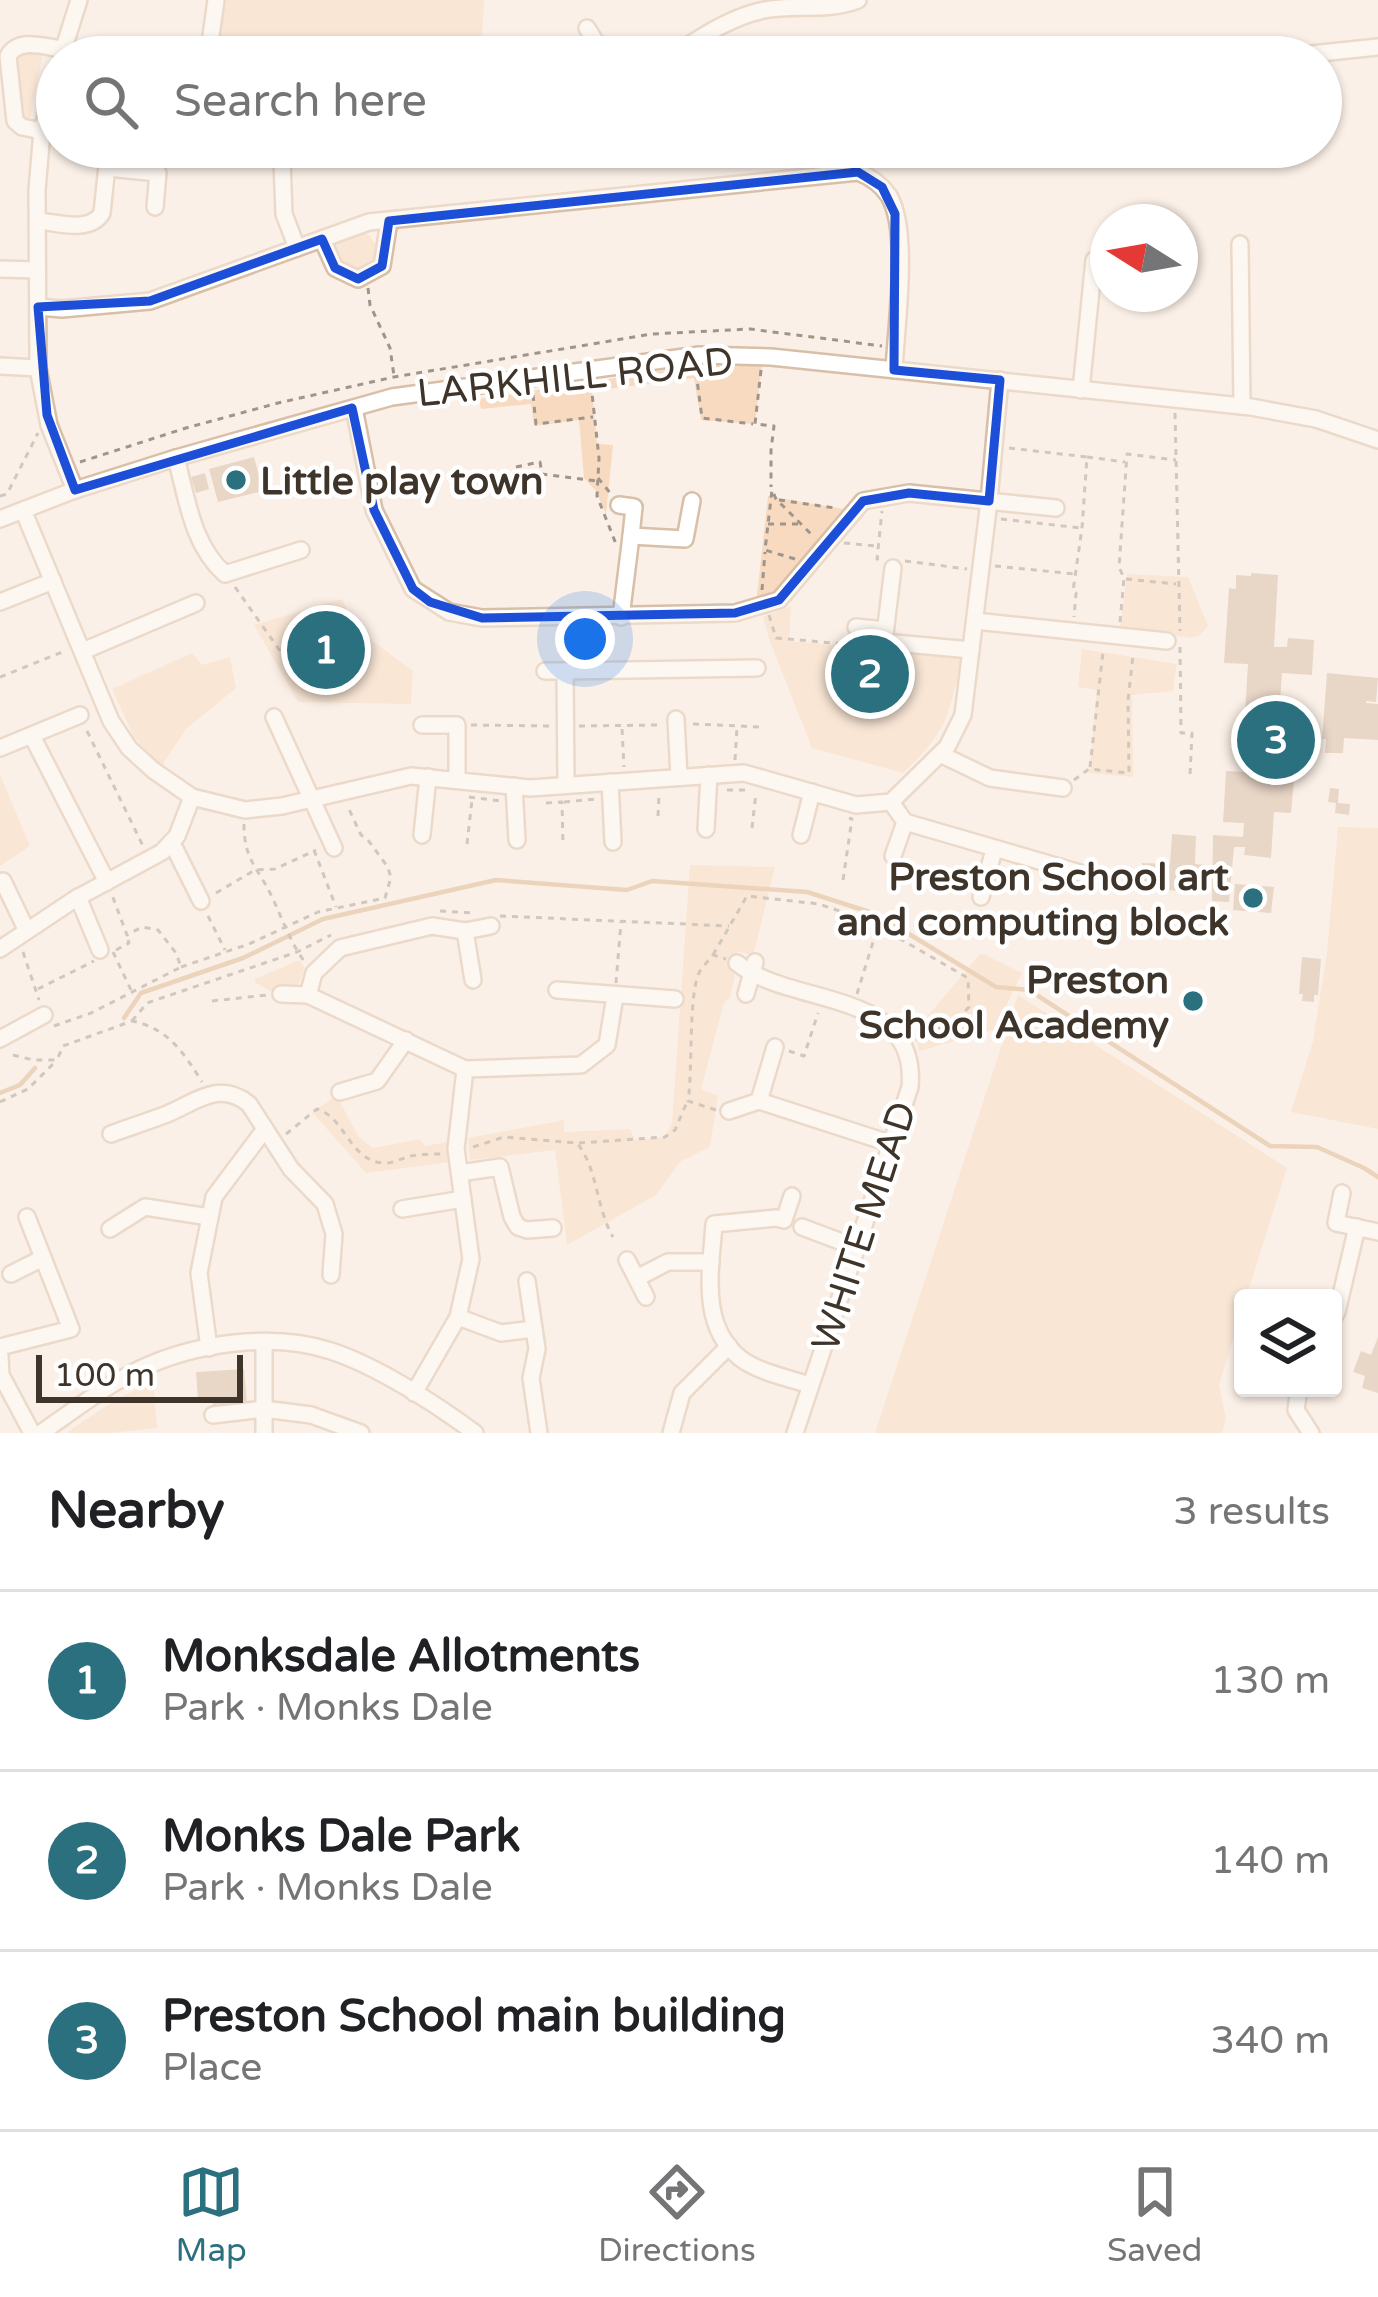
<!DOCTYPE html>
<html lang="en">
<head>
<meta charset="utf-8">
<style>
  body { margin:0; font-family:"Varela Round",sans-serif; background:#f2f2f2; color:#202124 }
  .controls { position:absolute; right:36px; bottom:36px; display:grid; overflow:hidden; border-radius:12px; box-shadow:0 3px 9px #0004 }
  .controls button { width:108px; height:108px; display:grid; place-items:center; padding:0; border:0; border-bottom:3px solid #e0e0e0; background:#fff; color:#202124; font:60px sans-serif }
  .compass { position:absolute; left:1090px; top:204px; width:108px; height:108px; border-radius:50%; background:#fff; box-shadow:0 3px 9px #0004; rotate:281deg }
  .scale { position:absolute; left:36px; bottom:30px; width:207px; box-sizing:border-box; padding-left:12px; border:6px solid #3e342a; border-top:0; font-size:33px; line-height:42px; white-space:nowrap; color:#3e342a; -webkit-text-stroke:9px #fff; paint-order:stroke }
  .you { position:absolute; left:585px; top:639px; width:42px; height:42px; margin:-30px; border:9px solid #fff; border-radius:50%; background:#1a73e8; box-shadow:0 0 0 18px #1a73e833 }
  .badge { display:grid; place-items:center; width:78px; height:78px; border-radius:50%; background:#2b707f; color:#fff; font-size:39px; font-weight:700 }
  .pin { position:absolute; translate:-50% -50%; border:6px solid #fff; box-shadow:0 3px 12px #0006 }
  .list { margin:0; padding:0; list-style:none }
  h2 { display:flex; justify-content:space-between; align-items:center; height:156px; margin:0; padding:0 48px; font-size:51px }
  h2 small { font-size:39px; font-weight:400; color:#757577 }
  .list li { display:grid; grid-template-columns:78px 1fr auto; gap:36px; align-items:center; box-sizing:border-box; height:180px; padding:0 48px; border-top:3px solid #e0e0e0 }
  .list b { display:block; font-size:45px; white-space:nowrap }
  .list p { margin:0; font-size:39px; white-space:nowrap; color:#757577 }
  .list em { font-size:39px; font-style:normal; color:#757577 }
  .icon { flex:none; width:66px; height:66px; fill:none; stroke:currentColor; stroke-width:2; stroke-linecap:round; stroke-linejoin:round }
  .map { position:relative; flex:none; width:1378px; height:1433px; overflow:hidden }
  .search { position:absolute; background:#fff; box-shadow:0 3px 9px #0004; left:36px; right:36px; top:36px; height:132px; display:flex; align-items:center; gap:30px; box-sizing:border-box; padding:0 42px; border-radius:66px; color:#757577; font-size:45px }
  .sheet { height:696px; background:#fff }
  nav { display:flex; justify-content:space-around; align-items:center; box-sizing:border-box; height:168px; border-top:3px solid #e0e0e0; background:#fff; font-size:33px; color:#757577 }
  nav a { display:grid; justify-items:center; gap:6px }
  nav .on { color:#2b707f }
  .map>svg:first-child { display:block }
  .green { fill:#f7dabf }
  .lines { fill:none; stroke-linecap:round; stroke-linejoin:round }
  .stream { stroke:#d9af88; stroke-width:4.5 }
  .building { fill:#d0b7a0 }
  .minor-casing { stroke:#d8bfa7; stroke-width:20 }
  .path { stroke:#9f958b; stroke-width:3; stroke-dasharray:6 6; stroke-linecap:butt }
  .minor { stroke:#fff; stroke-width:15 }
  .marked { fill:none; stroke:#1d4ed8; stroke-width:9; stroke-linejoin:round }
  .poi-dot { fill:#2b707f; stroke:#fff; stroke-width:4.5 }
  .labels { text-anchor:middle; stroke-width:9; stroke-linejoin:round; paint-order:stroke }
  .street-label { font-size:39px; fill:#3e342a; stroke:#fff }
  .poi-label { font-size:39px; font-weight:bold; fill:#3e342a; stroke:#fff; text-anchor:end }
</style>
</head>
<body>
<div class="map">
<svg width="1378" height="1433" viewBox="0 0 1378 1433">
  <rect width="100%" height="100%" fill="#fbf0e7"/>
  <g class="green">
    <polygon points="225,0 484,0 481,57 218,57"/>
    <polygon points="24,50 43,53 29,124 22,123 15,54"/>
    <polygon points="362,232 369,235 379,249 372,272 341,275 333,247 336,241"/>
    <polygon points="692,356 763,357 755,424 701,420 694,378 592,391 597,444 613,445 606,514 596,491 584,478 579,420 534,426 531,404 481,409 479,399 693,366"/>
    <polygon points="768,496 843,509 779,597 760,606 757,595"/>
    <polygon points="1127,574 1188,577 1208,626 1200,635 1192,638 1120,628"/>
    <polygon points="342,599 356,629 413,671 411,704 298,702 254,625"/>
    <path d="M791 606 789 641 958 655 962 658C948 716 949 730 903 773L812 748 769 639 763 617Z"/>
    <polygon points="1082,649 1177,664 1173,691 1132,695 1133,777 1089,773 1097,690 1078,687"/>
    <polygon points="192,653 202,665 230,657 236,688 186,729 161,767 134,737 112,689"/>
    <polygon points="0,774 30,846 0,866"/>
    <polygon points="1338,827 1378,828 1378,1129 1291,1112 1313,1041 1327,952"/>
    <polygon points="690,865 775,867 753,956 738,951 731,971 735,975 730,997 724,1003 701,1089 718,1096 710,1147 681,1161 656,1195 567,1245 555,1150 470,1160 468,1138 564,1120 564,1132 630,1129 635,1140 665,1137 672,1123"/>
    <polygon points="981,953 1022,973 994,1030 919,1051 914,1032"/>
    <polygon points="299,960 305,968 300,981 293,989 271,991 255,983 255,979"/>
    <polygon points="1018,995 1287,1168 1246,1298 1243,1298 1243,1308 1219,1385 1226,1419 1222,1433 875,1433"/>
    <polygon points="337,1096 358,1136 373,1148 420,1139 425,1146 452,1141 452,1162 366,1173 312,1112"/>
    <polygon points="153,1381 157,1428 111,1433 66,1433 117,1399"/>
  </g>
  <g class="lines">
    <g class="stream">
      <polyline points="124,1018 141,993 243,958 323,919 496,880 627,890 652,881 807,892 876,914 996,987 1029,990 1270,1146 1317,1147 1364,1168 1378,1177"/>
      <polyline points="0,1093 20,1085 35,1068"/>
    </g>
  </g>
  <g class="building">
    <polygon points="254,457 263,491 218,502 209,469"/>
    <polygon points="205,473 209,489 196,493 191,477"/>
    <polygon points="1251,573 1278,575 1274,647 1287,647 1288,638 1314,640 1312,675 1282,673 1278,732 1287,733 1288,718 1305,719 1303,751 1255,747 1253,776 1294,779 1291,813 1274,812 1271,858 1244,855 1245,847 1234,847 1229,902 1212,901 1213,835 1243,837 1244,823 1223,822 1226,771 1246,772 1248,728 1244,728 1248,664 1224,663 1229,588 1236,589 1236,575 1251,576"/>
    <polygon points="567,636 591,636 592,654 567,655"/>
    <polygon points="1327,673 1378,678 1376,702 1366,701 1366,703 1378,704 1378,740 1344,738 1343,753 1325,753 1326,739 1322,739"/>
    <polygon points="1330,788 1339,789 1338,803 1350,804 1349,815 1335,813 1336,803 1328,802"/>
    <polygon points="1172,834 1196,836 1195,864 1206,865 1204,893 1141,888 1142,863 1170,864"/>
    <polygon points="1235,884 1274,887 1271,913 1233,910"/>
    <polygon points="1302,957 1321,959 1318,995 1314,995 1314,1002 1302,1001 1303,994 1299,994"/>
    <polygon points="1378,1337 1378,1393 1362,1388 1365,1376 1353,1372 1361,1351 1371,1355"/>
    <polygon points="244,1369 247,1403 213,1405 212,1399 198,1400 196,1372"/>
  </g>
  <g class="lines">
    <g class="minor-casing">
      <g id="minor">
        <polyline points="587,28 600,49 617,57"/>
        <polyline points="62,54 79,0"/>
        <polyline points="208,57 216,0"/>
        <path d="M670 57C699 39 729 17 764 10 795 4 828 12 858 0"/>
        <polyline points="1283,57 1378,47"/>
        <polyline points="57,72 42,131 37,190 38,368 49,425 75,490"/>
        <path d="M42 131 22 127 15 121 8 56C19 37 44 47 63 49"/>
        <polyline points="282,161 284,214 297,248"/>
        <polyline points="108,168 158,173 155,207"/>
        <path d="M39 221C59 223 90 233 102 213L109 147"/>
        <polyline points="322,239 335,268 358,279 382,266 389,221"/>
        <polyline points="1240,244 1242,406"/>
        <polyline points="0,269 37,270"/>
        <path d="M38 307 62 309 150 301 369 222 858 172C871 177 881 184 889 196 910 231 896 327 894 370"/>
        <polyline points="0,366 38,368"/>
        <polyline points="1081,390 1094,260"/>
        <polyline points="354,408 374,510 413,589 449,612 482,618 735,613 779,600 863,501 909,493 1056,508"/>
        <path d="M176 458C187 498 192 545 225 574L301 550"/>
        <polyline points="619,505 634,507 631,536"/>
        <polyline points="23,510 111,721 129,748 153,770 192,797 245,810 282,806 411,776 530,788 744,773 856,805 891,802 947,747 963,715 989,501 1000,380"/>
        <polyline points="0,519 75,490 176,458 392,397 699,355 771,357 1251,407 1316,419 1378,440"/>
        <polyline points="893,568 884,642 971,650"/>
        <polyline points="0,602 53,581"/>
        <polyline points="621,617 631,536 685,539 692,501"/>
        <polyline points="975,621 1167,641"/>
        <polyline points="856,627 885,630"/>
        <polyline points="83,651 196,603"/>
        <polyline points="545,671 565,671"/>
        <polyline points="274,717 334,848"/>
        <polyline points="676,719 679,777"/>
        <polyline points="422,725 457,725 457,780"/>
        <polyline points="32,736 107,882"/>
        <polyline points="0,748 80,715"/>
        <polyline points="940,754 990,778 1063,788"/>
        <polyline points="610,782 613,842"/>
        <polyline points="566,785 565,671 757,668"/>
        <polyline points="514,786 517,840"/>
        <polyline points="891,802 905,822 1094,877"/>
        <polyline points="706,829 709,775"/>
        <polyline points="422,835 428,777"/>
        <polyline points="801,835 812,792"/>
        <polyline points="172,843 201,901"/>
        <polyline points="893,856 905,822"/>
        <polyline points="3,881 26,929"/>
        <polyline points="78,897 100,950"/>
        <polyline points="981,897 994,850"/>
        <polyline points="465,931 491,926"/>
        <polyline points="0,949 75,899 162,852 177,836 192,797"/>
        <path d="M737 963C790 1007 919 988 910 1087L795 1433"/>
        <polyline points="473,980 465,931 432,926 340,948 314,973 308,995 465,1069 581,1065 607,1045 615,996"/>
        <polyline points="557,990 675,999"/>
        <polyline points="281,994 308,995"/>
        <polyline points="746,994 755,962"/>
        <polyline points="0,1039 44,1015"/>
        <polyline points="340,1092 377,1081 406,1040"/>
        <polyline points="759,1101 775,1047"/>
        <polyline points="729,1111 759,1101 889,1143"/>
        <path d="M111 1134C130 1127 149 1121 167 1114 196 1102 219 1080 249 1104L291 1169 325 1204 334 1234 331 1275"/>
        <polyline points="460,1173 500,1167 512,1217 518,1227 527,1230 553,1228"/>
        <polyline points="1342,1193 1336,1223 1378,1232"/>
        <path d="M792 1196 784 1220 776 1218 714 1224C711 1269 699 1325 740 1358 758 1372 788 1378 810 1385"/>
        <polyline points="402,1209 463,1199"/>
        <polyline points="802,1227 855,1247"/>
        <polyline points="110,1229 145,1207 209,1217"/>
        <polyline points="627,1260 646,1297"/>
        <polyline points="11,1274 43,1258"/>
        <polyline points="637,1278 668,1262 711,1262"/>
        <polyline points="527,1281 537,1349 531,1378 539,1433"/>
        <polyline points="458,1317 501,1333 534,1329"/>
        <polyline points="1333,1318 1337,1312 1357,1227"/>
        <polyline points="0,1347 71,1329 27,1217"/>
        <polyline points="209,1348 199,1273 214,1197 265,1129"/>
        <polyline points="0,1356 1,1375 32,1433"/>
        <polyline points="1299,1388 1296,1410 1311,1433"/>
        <polyline points="414,1393 458,1317 471,1259 456,1149 465,1069"/>
        <polyline points="213,1415 264,1409 264,1342"/>
        <path d="M41 1433C73 1411 106 1385 142 1368 197 1343 272 1332 331 1351 377 1366 436 1404 475 1433"/>
        <polyline points="264,1433 264,1409 311,1415 361,1433"/>
        <polyline points="671,1433 682,1393 729,1346"/>
      </g>
    </g>
    <g class="path">
      <polyline points="723,147 727,169"/>
      <polyline points="368,288 370,305 390,348 394,376"/>
      <polyline points="761,370 755,424 774,426 771,450 771,487"/>
      <polyline points="696,372 702,418 753,424"/>
      <polyline points="591,384 599,458 597,496 616,544"/>
      <polyline points="533,395 536,424 593,417"/>
      <polyline points="1175,413 1180,631"/>
      <polyline points="1009,448 1087,457 1082,528 1073,591 1076,593 1074,617"/>
      <polyline points="1087,457 1125,462"/>
      <polyline points="80,462 186,428 278,403 394,377 652,334 750,329 882,346"/>
      <polyline points="516,467 540,462 542,474 596,481"/>
      <polyline points="598,478 611,494"/>
      <polyline points="0,496 7,494 38,433"/>
      <polyline points="779,500 835,508"/>
      <polyline points="1001,519 1081,528"/>
      <polyline points="768,524 801,524"/>
      <polyline points="844,543 876,546"/>
      <polyline points="795,559 765,550 772,490 776,499 812,535"/>
      <polyline points="879,559 877,559 882,511"/>
      <polyline points="905,561 967,569"/>
      <polyline points="995,566 1075,574"/>
      <polyline points="1126,579 1176,584"/>
      <polyline points="235,587 302,682 313,685 327,683"/>
      <polyline points="762,590 765,552"/>
      <polyline points="769,615 776,638 868,646"/>
      <polyline points="1120,622 1124,578 1119,567 1127,454 1176,460"/>
      <polyline points="1180,647 1181,733 1192,733 1190,775"/>
      <polyline points="0,677 65,651"/>
      <polyline points="693,724 761,727"/>
      <polyline points="471,725 551,726"/>
      <polyline points="579,726 659,725"/>
      <polyline points="622,729 624,767"/>
      <polyline points="87,731 143,846"/>
      <polyline points="735,760 737,727"/>
      <polyline points="1090,767 1103,652"/>
      <polyline points="1074,780 1089,769 1129,773 1128,700 1133,655"/>
      <polyline points="727,790 748,790"/>
      <polyline points="469,797 501,801"/>
      <polyline points="564,802 596,799"/>
      <polyline points="546,803 562,802 563,845"/>
      <polyline points="658,816 659,795"/>
      <path d="M244 824C244 861 258 867 272 897 283 920 289 940 304 961"/>
      <polyline points="752,828 756,793"/>
      <polyline points="467,844 472,800"/>
      <polyline points="314,850 336,907"/>
      <polyline points="843,880 852,819 849,818"/>
      <polyline points="216,893 255,870 275,869 316,850"/>
      <polyline points="440,911 473,913"/>
      <polyline points="208,916 225,950"/>
      <polyline points="500,916 729,926"/>
      <polyline points="116,950 129,943 127,937"/>
      <polyline points="23,952 39,1000"/>
      <polyline points="113,952 131,990"/>
      <polyline points="713,955 747,896 819,904 869,921 968,978 969,1007 958,1019 916,1040"/>
      <polyline points="181,967 249,944 318,912 385,898 391,877 387,866 368,840 361,835 347,805"/>
      <polyline points="616,983 621,922"/>
      <polyline points="38,989 94,961"/>
      <polyline points="857,994 877,929"/>
      <polyline points="212,1001 267,995"/>
      <polyline points="132,1021 147,1003 297,952 331,935"/>
      <polyline points="54,1026 91,1013 181,967 176,953 158,930 142,927 127,935 112,895"/>
      <polyline points="789,1051 804,1056 818,1013"/>
      <path d="M13 1055 33 1060H57L63 1046 132 1021C168 1028 184 1053 202 1082"/>
      <polyline points="0,1102 28,1089 56,1061"/>
      <path d="M716 1110 688 1101C693 1070 688 992 700 971 704 965 709 960 713 955L726 959"/>
      <path d="M286 1134 317 1109C345 1117 350 1161 383 1163 393 1164 401 1158 411 1156 420 1154 431 1154 441 1154"/>
      <polyline points="579,1143 665,1137 675,1130 687,1102"/>
      <path d="M473 1147 504 1137 577 1143C598 1169 596 1208 613 1237"/>
    </g>
    <use href="#minor" class="minor"/>
  </g>
  <path d="M0 0H1378V1433H0ZM858 172 882 187 895 214 894 370 1000 380 989 501 909 493 863 501 779 600 735 613 482 618 430 602 413 589 374 510 352 408 75 490 47 415 38 307 150 301 322 239 335 268 358 279 382 266 389 221Z" fill="#fbf0e7" fill-opacity=".55" fill-rule="evenodd"/>
  <path class="marked" d="M858 172 882 187 895 214 894 370 1000 380 989 501 909 493 863 501 779 600 735 613 482 618 430 602 413 589 374 510 352 408 75 490 47 415 38 307 150 301 322 239 335 268 358 279 382 266 389 221Z"/>
  <g class="poi-dot">
    <circle cx="236" cy="480" r="12"/>
    <circle cx="1253" cy="898" r="12"/>
    <circle cx="1193" cy="1001" r="12"/>
  </g>
  <g class="labels">
    <g class="street-label">
      <text transform="translate(575 376) rotate(-6)" y="14">LARKHILL ROAD</text>
      <text transform="translate(863 1226) rotate(-72)" y="14">WHITE MEAD</text>
    </g>
    <g class="poi-label">
      <text x="260" y="494" text-anchor="start">Little play town</text>
      <text x="1229" y="890">Preston School art<tspan x="1229" dy="45">and computing block</tspan></text>
      <text x="1169" y="993">Preston<tspan x="1169" dy="45">School Academy</tspan></text>
    </g>
  </g>
</svg>
<div class="controls">
<button><svg class="icon" aria-label="layers" viewBox="0 0 24 24"><path d="M12 4l9 5-9 5-9-5zM3 14l9 5 9-5"/></svg></button>
</div>
<svg class="compass" viewBox="-18 -18 36 36"><path d="M0-13l5 13h-10z" fill="#e53935"/><path d="M0 13l5-13h-10z" fill="#757577"/></svg>
<div class="scale">100 m</div>
<div class="you"></div>
<div class="pin badge" style="left:326px;top:650px">1</div>
<div class="pin badge" style="left:870px;top:674px">2</div>
<div class="pin badge" style="left:1276px;top:740px">3</div>
<div class="search"><svg class="icon" aria-label="search" viewBox="0 0 24 24"><circle cx="10" cy="10" r="6"/><path d="M15 15l6 6"/></svg>Search here</div>
</div>
<section class="sheet">
<h2>Nearby<small>3 results</small></h2>
<ul class="list">
<li><span class="badge">1</span><div><b>Monksdale Allotments</b><p>Park · Monks Dale</p></div><em>130 m</em></li>
<li><span class="badge">2</span><div><b>Monks Dale Park</b><p>Park · Monks Dale</p></div><em>140 m</em></li>
<li><span class="badge">3</span><div><b>Preston School main building</b><p>Place</p></div><em>340 m</em></li>
</ul>
</section>
<nav>
<a class="on"><svg class="icon" aria-label="map" viewBox="0 0 24 24"><path d="M3 6l6-2 6 2 6-2v14l-6 2-6-2-6 2zM9 4v14M15 6v14"/></svg>Map</a>
<a><svg class="icon" aria-label="directions" viewBox="0 0 24 24"><path d="M12 3l9 9-9 9-9-9zM9 14v-3h6M13 9l2 2-2 2"/></svg>Directions</a>
<a><svg class="icon" aria-label="saved" viewBox="0 0 24 24"><path d="M7 4h10v16l-5-4-5 4z"/></svg>Saved</a>
</nav>
</body>
</html>
